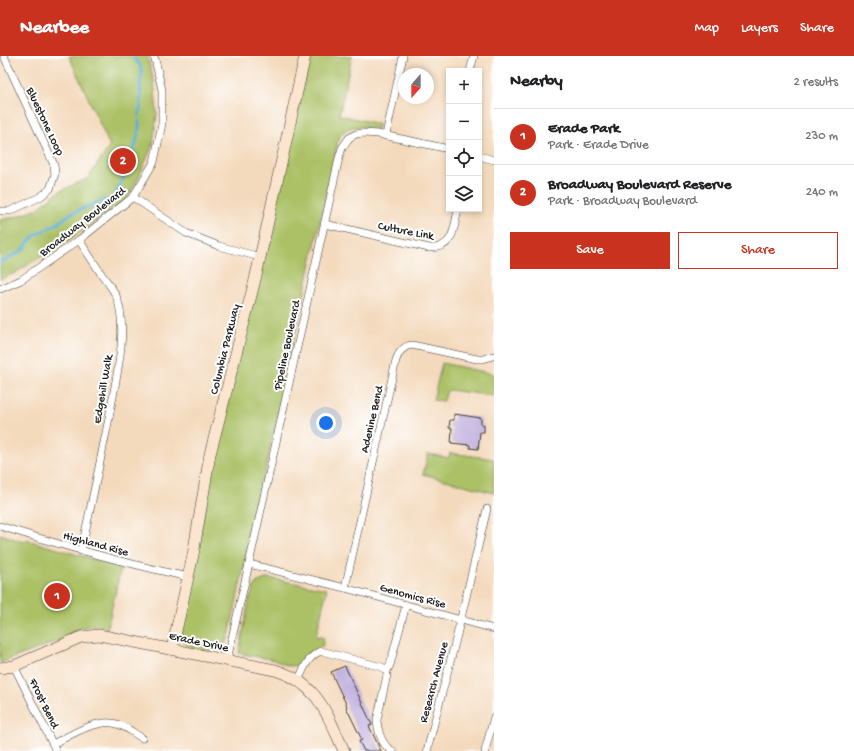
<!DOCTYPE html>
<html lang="en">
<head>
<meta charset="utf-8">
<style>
  body { margin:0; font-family:"Gochi Hand",sans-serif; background:#f6f6f6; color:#202124 }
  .controls { position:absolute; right:12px; top:12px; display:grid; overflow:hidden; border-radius:0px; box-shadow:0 2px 6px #0003 }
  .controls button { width:36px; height:36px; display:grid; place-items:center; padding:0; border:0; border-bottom:1px solid #e0e0e0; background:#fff; color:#202124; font:20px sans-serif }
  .compass { position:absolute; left:398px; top:12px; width:36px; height:36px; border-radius:50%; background:#fff; box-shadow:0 2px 6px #0003; rotate:201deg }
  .you { position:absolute; left:326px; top:367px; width:14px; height:14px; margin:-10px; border:3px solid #fff; border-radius:50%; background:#1a73e8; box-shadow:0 0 0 6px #1a73e833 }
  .badge { display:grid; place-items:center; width:26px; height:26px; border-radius:50%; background:#c8321e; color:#fff; font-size:13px; font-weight:700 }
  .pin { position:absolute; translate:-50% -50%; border:2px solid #fff; box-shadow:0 1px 4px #0006 }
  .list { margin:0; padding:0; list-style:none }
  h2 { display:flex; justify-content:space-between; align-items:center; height:52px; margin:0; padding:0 16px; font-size:17px }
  h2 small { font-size:13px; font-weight:400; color:#757577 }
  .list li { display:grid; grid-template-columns:26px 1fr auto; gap:12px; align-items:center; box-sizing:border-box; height:56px; padding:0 16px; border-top:1px solid #e0e0e0 }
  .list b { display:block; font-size:15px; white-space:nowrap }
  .list p { margin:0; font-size:13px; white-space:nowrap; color:#757577 }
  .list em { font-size:13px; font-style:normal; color:#757577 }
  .actions { display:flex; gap:8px; padding:12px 16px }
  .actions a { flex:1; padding:9px 0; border:1px solid #c8321e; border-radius:0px; text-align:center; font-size:14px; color:#c8321e }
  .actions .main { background:#c8321e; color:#fff }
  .icon { flex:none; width:22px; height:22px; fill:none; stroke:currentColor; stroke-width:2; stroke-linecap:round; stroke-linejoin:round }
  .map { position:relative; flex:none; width:494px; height:695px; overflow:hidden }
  header { display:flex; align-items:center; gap:24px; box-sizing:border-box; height:56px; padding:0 20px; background:#c8321e; color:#fff }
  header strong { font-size:19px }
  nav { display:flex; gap:22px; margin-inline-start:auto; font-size:14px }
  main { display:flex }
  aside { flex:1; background:#fff }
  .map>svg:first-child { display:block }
  .green { fill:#acc166; stroke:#646e41 }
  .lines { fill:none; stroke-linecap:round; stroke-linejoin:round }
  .stream { stroke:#5aaed6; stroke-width:3 }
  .building { fill:#c2b2de }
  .street-casing { stroke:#3c3834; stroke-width:8 }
  .secondary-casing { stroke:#3c3834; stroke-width:12 }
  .street { stroke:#fff; stroke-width:7 }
  .secondary { stroke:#fce5cf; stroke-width:11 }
  .labels { text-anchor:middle; stroke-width:4; stroke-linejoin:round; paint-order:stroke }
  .street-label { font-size:12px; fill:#1c1c1c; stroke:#fff }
</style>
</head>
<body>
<header>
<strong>Nearbee</strong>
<nav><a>Map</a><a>Layers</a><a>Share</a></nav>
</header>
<main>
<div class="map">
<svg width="494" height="695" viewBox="0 0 494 695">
  <rect width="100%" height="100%" fill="#fff"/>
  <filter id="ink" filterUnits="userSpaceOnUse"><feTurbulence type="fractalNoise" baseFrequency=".025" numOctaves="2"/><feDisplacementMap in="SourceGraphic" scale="8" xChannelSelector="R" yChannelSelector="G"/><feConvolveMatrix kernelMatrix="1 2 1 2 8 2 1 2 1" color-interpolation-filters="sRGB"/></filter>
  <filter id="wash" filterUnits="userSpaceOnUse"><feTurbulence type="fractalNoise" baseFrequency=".012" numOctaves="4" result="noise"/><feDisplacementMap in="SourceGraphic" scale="16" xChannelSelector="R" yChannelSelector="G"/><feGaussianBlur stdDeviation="0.9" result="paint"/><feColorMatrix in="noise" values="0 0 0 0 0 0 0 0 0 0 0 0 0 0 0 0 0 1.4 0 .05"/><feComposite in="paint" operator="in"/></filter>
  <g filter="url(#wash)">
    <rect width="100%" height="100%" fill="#f4dabd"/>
    <g class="green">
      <polygon points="69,0 147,0 154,25 157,58 153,87 139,121 126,144 69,184 13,218 0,223 0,164 15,161 36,154 58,136 88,122 110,90"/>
      <path d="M310 0H352L339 59 379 68 377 73C362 71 346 66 338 84L229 579C228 582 227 586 225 588 217 598 196 596 187 589 183 586 182 582 181 578L216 392Z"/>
      <polygon points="442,307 494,318 494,340 449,334 446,337 444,345 433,344"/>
      <polygon points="450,397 494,403 494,437 423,418 428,398 449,402"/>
      <path d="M0 478 23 486 27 484 75 498 121 511 107 574C98 565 82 572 71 576L69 581 0 607Z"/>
      <polygon points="268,522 327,533 316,580 324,582 322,591 307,598 299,609 289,610 274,604 239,597 249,545 256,527"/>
    </g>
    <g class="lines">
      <g class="stream">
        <polyline points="132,0 140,9 142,17 140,27 141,49 139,60"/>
        <path d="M0 205 2 206 23 194 27 188 35 179 57 168 70 158 99 146 114 142C122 126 128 109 134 93 137 83 140 75 139 65"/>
      </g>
    </g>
    <g id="blocks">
      <g class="building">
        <polygon points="454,358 481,362 481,368 484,369 484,376 480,376 478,393 470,392 470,389 451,387 452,372 449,372 450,364 454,364"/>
        <polygon points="345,610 372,669 369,670 381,695 364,695 359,685 362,684 346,651 347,650 331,616"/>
      </g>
    </g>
  </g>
  <g filter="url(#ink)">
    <use href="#blocks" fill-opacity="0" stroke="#3c3834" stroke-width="1"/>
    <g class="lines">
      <g class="street-casing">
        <g id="street">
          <polyline points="470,15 474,0"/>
          <polyline points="386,79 403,0"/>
          <polyline points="479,100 494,104"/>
          <polyline points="133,141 186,177 219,190 260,201"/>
          <polyline points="0,155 10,155 40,141 50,133 55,118 54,109 4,0"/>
          <path d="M325 168 429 192C454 193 454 172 458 153"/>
          <path d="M79 184C87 196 94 207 102 219 107 226 114 234 117 242 129 277 115 326 109 362 100 406 91 451 81 495"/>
          <polyline points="0,233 21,224 34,215 79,184 133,141 154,106 162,68 162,34 155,3 153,0"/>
          <path d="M0 470C63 490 124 507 188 521"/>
          <polyline points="249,508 345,532 494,573"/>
          <path d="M345 532 396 304C399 296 403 290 412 289L477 303H483L493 300"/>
          <polyline points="227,604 249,508 339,102 342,92 349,82 356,78 364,77 378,78 449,93"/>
          <polyline points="14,610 56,695"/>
          <polyline points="387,615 390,609 406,549"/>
          <path d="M298 625C304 612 308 600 321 595L382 611C386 613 387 615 387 619L377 664C377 672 381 685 387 691 389 693 391 694 393 695"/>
          <path d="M53 688C71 679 100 660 120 669 128 672 135 678 142 682"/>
          <polyline points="427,695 456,583 487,453"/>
          <polyline points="485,695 494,661"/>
        </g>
      </g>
      <g class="secondary-casing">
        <g id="secondary">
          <polyline points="172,593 193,499 210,398 255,224 305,0"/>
          <path d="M0 612 14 610 81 581 99 579 275 614C318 627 327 658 344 695"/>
        </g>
      </g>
      <use href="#street" class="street"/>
      <use href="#secondary" class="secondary"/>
    </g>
  </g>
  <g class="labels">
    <g class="street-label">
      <text transform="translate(46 65) rotate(65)" y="4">Bluestone Loop</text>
      <text transform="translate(82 165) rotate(-38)" y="4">Broadway Boulevard</text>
      <text transform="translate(406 174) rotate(11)" y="4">Culture Link</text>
      <text transform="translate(286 289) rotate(-78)" y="4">Pipeline Boulevard</text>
      <text transform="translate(224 293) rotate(-76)" y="4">Columbia Parkway</text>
      <text transform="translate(102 333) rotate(-80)" y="4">Edgehill Walk</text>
      <text transform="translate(371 363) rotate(-77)" y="4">Adenine Bend</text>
      <text transform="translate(96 487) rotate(15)" y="4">Highland Rise</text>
      <text transform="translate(413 539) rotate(15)" y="4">Genomics Rise</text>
      <text transform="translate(199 585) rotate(12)" y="4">Erade Drive</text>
      <text transform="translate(433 626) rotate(-75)" y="4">Research Avenue</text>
      <text transform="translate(45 647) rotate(64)" y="4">Frost Bend</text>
    </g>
  </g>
</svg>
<div class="controls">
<button>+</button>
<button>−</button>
<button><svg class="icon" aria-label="locate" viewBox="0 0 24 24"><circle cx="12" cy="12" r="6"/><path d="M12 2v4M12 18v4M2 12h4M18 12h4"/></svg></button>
<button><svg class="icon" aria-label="layers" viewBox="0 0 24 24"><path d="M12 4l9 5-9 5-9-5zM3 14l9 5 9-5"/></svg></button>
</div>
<svg class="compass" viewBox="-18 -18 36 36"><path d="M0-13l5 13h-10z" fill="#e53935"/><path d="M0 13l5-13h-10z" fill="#757577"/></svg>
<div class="you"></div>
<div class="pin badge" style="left:57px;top:540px">1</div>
<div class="pin badge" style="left:123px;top:105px">2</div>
</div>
<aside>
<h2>Nearby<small>2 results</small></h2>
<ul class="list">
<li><span class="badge">1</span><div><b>Erade Park</b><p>Park · Erade Drive</p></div><em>230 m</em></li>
<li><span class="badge">2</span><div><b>Broadway Boulevard Reserve</b><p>Park · Broadway Boulevard</p></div><em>240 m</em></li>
</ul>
<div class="actions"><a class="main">Save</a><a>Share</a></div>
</aside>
</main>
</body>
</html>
